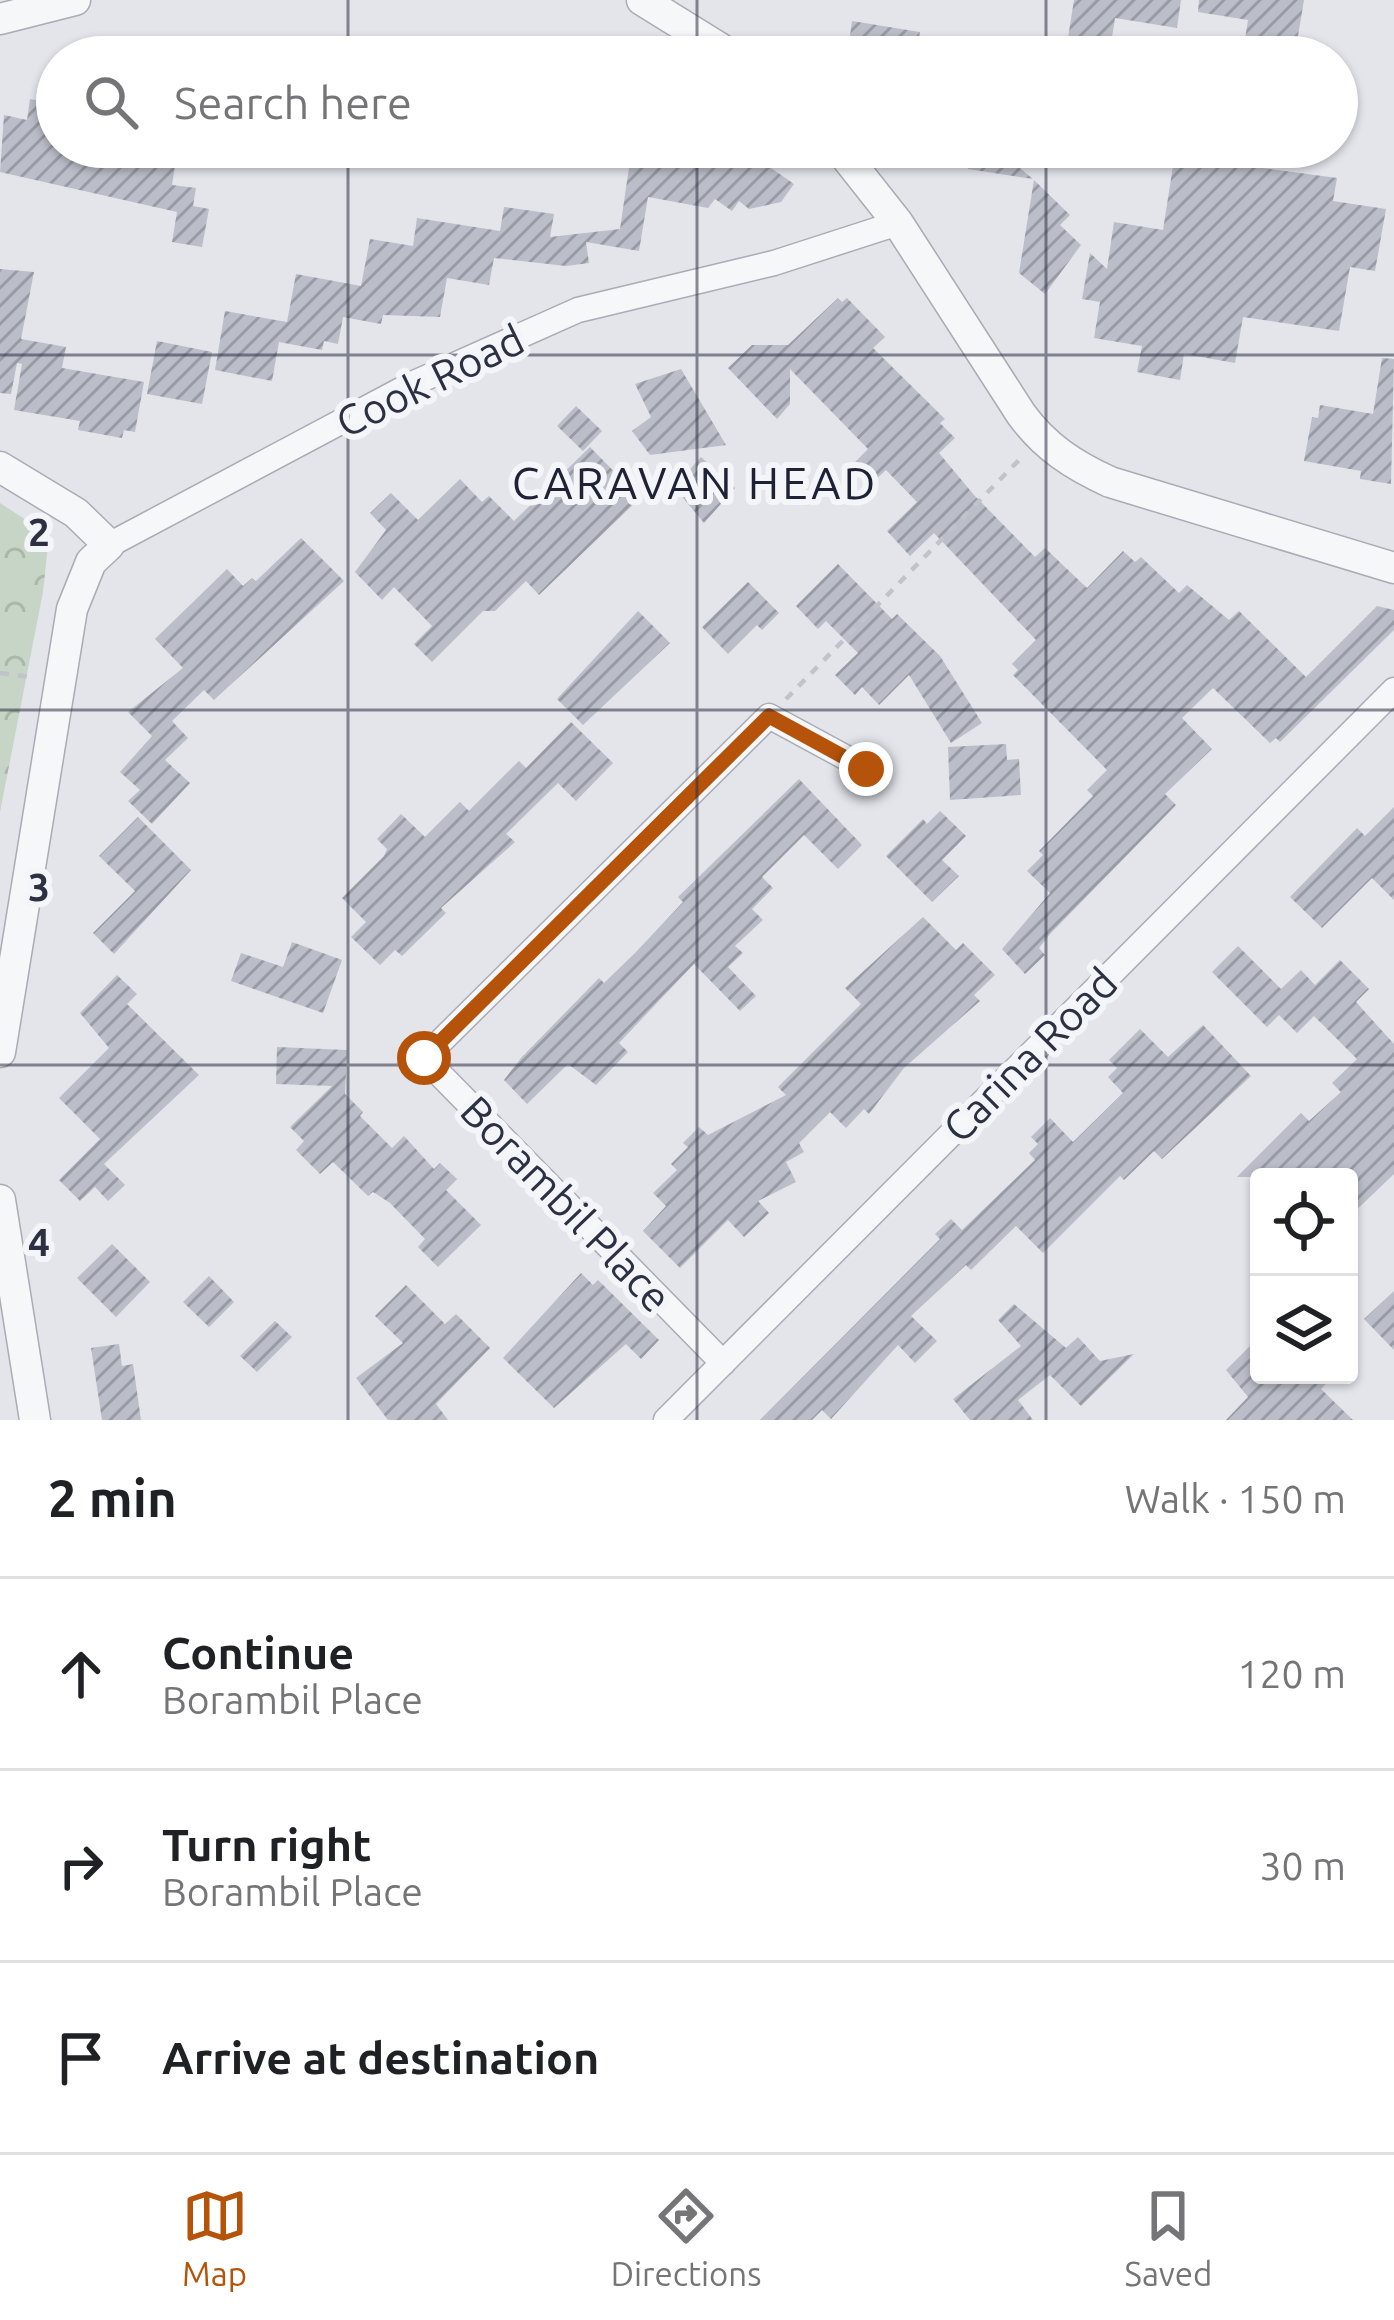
<!DOCTYPE html>
<html lang="en">
<head>
<meta charset="utf-8">
<style>
  body { margin:0; font-family:Ubuntu,sans-serif; background:#f6f6f6; color:#202124 }
  .controls { position:absolute; right:36px; bottom:36px; display:grid; overflow:hidden; border-radius:12px; box-shadow:0 3px 9px #0004 }
  .controls button { width:108px; height:108px; display:grid; place-items:center; padding:0; border:0; border-bottom:3px solid #e0e0e0; background:#fff; color:#202124; font:60px sans-serif }
  .stop { position:absolute; width:36px; height:36px; margin:-27px; border:9px solid #b45309; border-radius:50%; background:#fff }
  .stop.end { background:#b45309; border-color:#fff; box-shadow:0 3px 12px #0008 }
  .list { margin:0; padding:0; list-style:none }
  h2 { display:flex; justify-content:space-between; align-items:center; height:156px; margin:0; padding:0 48px; font-size:51px }
  h2 small { font-size:39px; font-weight:400; color:#757577 }
  .list li { display:grid; grid-template-columns:78px 1fr auto; gap:36px; align-items:center; box-sizing:border-box; height:192px; padding:0 48px; border-top:3px solid #e0e0e0 }
  .list b { display:block; font-size:45px; white-space:nowrap }
  .list p { margin:0; font-size:39px; white-space:nowrap; color:#757577 }
  .list em { font-size:39px; font-style:normal; color:#757577 }
  .icon { flex:none; width:66px; height:66px; fill:none; stroke:currentColor; stroke-width:2; stroke-linecap:round; stroke-linejoin:round }
  .map { position:relative; flex:none; width:1394px; height:1420px; overflow:hidden }
  .search { position:absolute; background:#fff; box-shadow:0 3px 9px #0004; left:36px; right:36px; top:36px; height:132px; display:flex; align-items:center; gap:30px; box-sizing:border-box; padding:0 42px; border-radius:66px; color:#757577; font-size:45px }
  .sheet { height:732px; background:#fff }
  nav { display:flex; justify-content:space-around; align-items:center; box-sizing:border-box; height:168px; border-top:3px solid #e0e0e0; background:#fff; font-size:33px; color:#757577 }
  nav a { display:grid; justify-items:center; gap:6px }
  nav .on { color:#b45309 }
  .map>svg:first-child { display:block }
  .forest { fill:url(#forest-crowns) }
  .building { fill:url(#building-hatch) }
  .lines { fill:none; stroke-linecap:round; stroke-linejoin:round }
  .minor-casing { stroke:#a9abb5; stroke-width:27 }
  .tertiary-casing { stroke:#a9abb5; stroke-width:33 }
  .path { stroke:#c1c3ca; stroke-width:4.5; stroke-dasharray:9 9; stroke-linecap:butt }
  .minor { stroke:#f6f7f9; stroke-width:24 }
  .tertiary { stroke:#f6f7f9; stroke-width:30 }
  .route { stroke:#b45309; stroke-width:15 }
  .grid { fill:none; stroke:#2c3043; stroke-width:3; stroke-opacity:0.55 }
  .labels { text-anchor:middle; stroke-width:12; stroke-linejoin:round; paint-order:stroke }
  .street-label { font-size:42px; fill:#2c3043; stroke:#f3f5f8 }
  .neighbourhood-label { font-size:45px; letter-spacing:3px; fill:#1e2234; stroke:#f3f5f8 }
  .grid-label { font-size:39px; text-anchor:middle; font-weight:bold; fill:#2c3043; stroke:#f3f5f8; stroke-width:12; stroke-linejoin:round; paint-order:stroke }
</style>
</head>
<body>
<div class="map">
<svg width="1394" height="1420" viewBox="0 0 1394 1420">
  <defs>
    <pattern id="forest-crowns" width="20" height="18" patternUnits="userSpaceOnUse" patternTransform="scale(3)"><rect width="20" height="18" fill="#c6d5c5"/><path d="M2 6a3 3 0 1 1 6 0M12 15a3 3 0 1 1 6 0" fill="none" stroke="#aab7aa"/></pattern>
    <pattern id="building-hatch" width="6" height="6" patternUnits="userSpaceOnUse" patternTransform="scale(3)"><rect width="6" height="6" fill="#bbbec8"/><path d="M-1 1l2-2M0 6l6-6M5 7l2-2" fill="none" stroke="#989ba4"/></pattern>
  </defs>
  <rect width="100%" height="100%" fill="#e4e5eb"/>
  <polygon class="forest" points="0,503 49,535 43,592 0,812"/>
  <g class="building">
    <polygon points="1074,0 1181,0 1177,28 1115,18 1111,44 1068,38"/>
    <polygon points="1199,0 1304,0 1296,48 1245,39 1248,20 1198,12"/>
    <polygon points="852,21 920,32 916,57 847,57"/>
    <polygon points="30,99 57,104 57,147 178,147 172,185 196,188 193,206 209,209 202,247 172,242 177,212 0,172 4,115 27,120"/>
    <polygon points="632,147 699,153 700,147 741,147 794,184 781,202 749,209 739,201 732,211 715,199 708,208 648,197 639,251 586,242 589,263 566,266 494,258 489,285 447,278 440,317 383,315 381,324 343,317 338,344 324,341 322,350 279,342 272,381 215,370 225,311 287,322 296,274 361,286 370,239 413,246 417,218 500,231 504,207 554,214 550,237 620,229"/>
    <polygon points="971,147 1004,147 1003,154 1033,179 968,169"/>
    <polygon points="1176,147 1220,147 1217,162 1337,178 1333,201 1386,209 1375,271 1350,267 1339,331 1243,317 1235,363 1184,354 1180,380 1137,372 1142,346 1094,338 1100,302 1082,299 1090,253 1107,269 1114,222 1163,230"/>
    <polygon points="1034,180 1070,215 1060,225 1081,245 1045,294 1019,273"/>
    <polygon points="0,269 34,272 21,339 66,347 62,368 144,382 135,432 124,430 122,438 78,430 80,421 14,410 22,364 17,363 11,394 0,393"/>
    <polygon points="838,298 842,302 847,298 885,337 873,348 945,419 940,423 955,438 939,453 974,495 1035,557 1045,548 1087,588 1123,551 1135,562 1141,557 1179,593 1187,585 1229,620 1239,611 1306,677 1377,606 1394,610 1394,630 1280,742 1276,738 1270,743 1213,688 1182,718 1212,749 1165,794 1176,805 1051,933 1039,948 1045,955 1025,974 1002,949 1050,893 1027,871 1043,855 1039,851 1093,796 1087,790 1107,770 1013,675 1018,670 1012,664 1036,640 934,533 910,556 887,531 917,502 886,470 872,483 853,464 868,449 790,369 790,404 777,419 728,368 752,345 788,345"/>
    <polygon points="157,341 212,352 202,404 147,394"/>
    <polygon points="1382,358 1394,359 1391,484 1360,479 1361,471 1304,461 1312,417 1318,418 1320,405 1373,414"/>
    <polygon points="681,369 726,445 650,455 632,431 651,417 635,384"/>
    <polygon points="576,406 602,431 583,451 557,426"/>
    <polygon points="590,447 640,498 539,595 526,581 495,611 483,611 432,662 414,644 432,626 394,587 382,600 355,572 386,530 370,513 391,493 418,520 460,479 482,502 489,496 514,521"/>
    <polygon points="701,457 735,488 704,523 674,487"/>
    <polygon points="301,538 344,581 214,700 204,690 172,721 188,738 165,760 190,783 152,824 128,801 140,790 120,772 152,736 128,712 183,668 155,639 227,569 243,586 252,578 256,581"/>
    <polygon points="838,564 892,619 897,614 940,656 982,723 951,743 909,675 879,705 862,687 855,695 835,675 858,653 826,621 818,629 796,606"/>
    <polygon points="748,582 779,613 762,630 757,625 728,654 702,627"/>
    <polygon points="638,611 670,643 583,725 557,699"/>
    <polygon points="571,722 613,763 576,801 558,783 506,834 515,842 441,908 446,913 402,956 395,950 380,965 351,937 366,922 342,898 384,856 387,849 377,839 401,814 425,837 460,802 469,811 519,761 526,768"/>
    <polygon points="1006,744 1007,760 1019,759 1021,795 950,800 948,747"/>
    <polygon points="799,779 862,845 838,869 804,835 762,877 773,888 752,909 763,920 735,946 743,953 728,967 756,996 740,1011 694,964 619,1043 628,1052 596,1085 568,1064 527,1104 504,1080 521,1058 599,978 604,983 635,953 683,902 678,897"/>
    <polygon points="1394,807 1394,900 1372,878 1322,928 1290,897 1357,828 1365,836"/>
    <polygon points="940,811 966,836 942,860 959,876 932,902 886,856 923,819 927,824"/>
    <polygon points="138,817 191,870 114,954 93,933 135,891 99,856"/>
    <polygon points="923,917 956,950 963,943 995,975 974,995 980,1001 904,1068 869,1114 864,1109 846,1128 830,1112 799,1143 804,1152 786,1162 796,1182 758,1201 769,1213 744,1237 728,1220 680,1268 643,1231 666,1206 653,1193 677,1170 671,1164 688,1147 683,1143 699,1127 708,1135 786,1095 778,1087 861,1004 845,988"/>
    <polygon points="292,942 342,960 323,1013 231,981 241,953 283,967"/>
    <polygon points="1238,946 1281,989 1301,970 1315,985 1340,960 1369,989 1356,1002 1394,1044 1394,1174 1349,1217 1349,1177 1237,1177 1301,1113 1309,1121 1341,1092 1332,1083 1357,1059 1314,1016 1297,1033 1279,1015 1267,1027 1212,972"/>
    <polygon points="117,975 137,994 127,1004 199,1075 104,1164 125,1185 108,1201 95,1187 80,1201 59,1180 100,1139 59,1098 109,1048 80,1013"/>
    <polygon points="1203,1025 1251,1076 1162,1159 1154,1151 1124,1180 1120,1176 1043,1253 1016,1226 971,1270 966,1265 911,1316 937,1341 915,1363 898,1345 831,1419 822,1410 812,1420 760,1420 940,1239 935,1234 951,1219 962,1230 1035,1160 1029,1153 1038,1144 1031,1137 1050,1118 1073,1142 1123,1093 1108,1077 1117,1068 1109,1060 1140,1029 1168,1057"/>
    <polygon points="277,1047 347,1050 345,1094 363,1112 360,1116 392,1148 404,1136 434,1169 440,1163 457,1179 446,1190 481,1225 438,1267 418,1247 425,1239 390,1203 373,1192 368,1196 333,1162 320,1174 296,1150 304,1141 290,1127 332,1086 276,1084"/>
    <polygon points="112,1244 150,1282 116,1317 77,1278"/>
    <polygon points="581,1273 593,1285 598,1280 659,1340 641,1359 626,1344 554,1408 503,1358"/>
    <polygon points="209,1276 234,1302 209,1327 183,1302"/>
    <polygon points="406,1285 445,1324 456,1314 490,1348 436,1404 448,1420 388,1420 356,1378 403,1343 375,1316"/>
    <polygon points="1394,1291 1394,1350 1364,1319"/>
    <polygon points="1014,1304 1066,1348 1078,1337 1100,1361 1134,1354 1081,1406 1050,1375 1018,1400 1033,1420 970,1420 953,1399 1021,1346 998,1320"/>
    <polygon points="275,1321 292,1337 257,1372 240,1356"/>
    <polygon points="1259,1337 1259,1375 1334,1375 1321,1389 1353,1420 1226,1420 1248,1397 1226,1370"/>
    <polygon points="119,1344 122,1366 133,1364 141,1420 102,1420 91,1348"/>
  </g>
  <g class="lines">
    <g class="minor-casing">
      <g id="minor">
        <polyline points="109,545 412,384 578,310 774,263 898,223"/>
        <polyline points="723,1363 424,1058 769,716 867,769"/>
        <polyline points="666,1420 1394,690"/>
      </g>
    </g>
    <g class="tertiary-casing">
      <g id="tertiary">
        <polyline points="642,0 734,57"/>
        <polyline points="0,19 75,0"/>
        <path d="M838 147 898 223 1021 414C1045 447 1073 465 1110 482L1394 568"/>
        <polyline points="0,467 76,513 109,545 91,562 72,609 0,1052"/>
        <polyline points="0,1200 35,1420"/>
      </g>
    </g>
    <g class="path">
      <polyline points="0,673 30,677"/>
      <polyline points="786,699 1021,458"/>
    </g>
    <use href="#minor" class="minor"/>
    <use href="#tertiary" class="tertiary"/>
  </g>
  <g class="lines">
    <polyline class="route" points="424,1058 769,716 866,769"/>
  </g>
  <path class="grid" d="M348 0V57M697 0V57M1046 0V57M348 147V1420M697 147V1420M1046 147V1420M0 355H1394M0 710H1394M0 1065H1394"/>
  <g class="labels">
    <g class="street-label">
      <text transform="translate(430 381) rotate(-26)" y="15">Cook Road</text>
      <text transform="translate(1030 1055) rotate(-45)" y="15">Carina Road</text>
      <text transform="translate(566 1204) rotate(46)" y="15">Borambil Place</text>
    </g>
    <g class="neighbourhood-label">
      <text x="695" y="499">CARAVAN HEAD</text>
    </g>
  </g>
  <g class="grid-label">
    <text x="39" y="546">2</text>
    <text x="39" y="901">3</text>
    <text x="39" y="1256">4</text>
  </g>
</svg>
<div class="controls">
<button><svg class="icon" aria-label="locate" viewBox="0 0 24 24"><circle cx="12" cy="12" r="6"/><path d="M12 2v4M12 18v4M2 12h4M18 12h4"/></svg></button>
<button><svg class="icon" aria-label="layers" viewBox="0 0 24 24"><path d="M12 4l9 5-9 5-9-5zM3 14l9 5 9-5"/></svg></button>
</div>
<div class="stop" style="left:424px;top:1058px"></div>
<div class="stop end" style="left:866px;top:769px"></div>
<div class="search"><svg class="icon" aria-label="search" viewBox="0 0 24 24"><circle cx="10" cy="10" r="6"/><path d="M15 15l6 6"/></svg>Search here</div>
</div>
<section class="sheet">
<h2>2 min<small>Walk · 150 m</small></h2>
<ul class="list">
<li><svg class="icon" aria-label="ahead" viewBox="0 0 24 24"><path d="M12 20V5M6 11l6-6 6 6"/></svg><div><b>Continue</b><p>Borambil Place</p></div><em>120 m</em></li>
<li><svg class="icon" aria-label="right" viewBox="0 0 24 24"><path d="M7 20v-9h11M14 6l5 5-5 5"/></svg><div><b>Turn right</b><p>Borambil Place</p></div><em>30 m</em></li>
<li><svg class="icon" aria-label="arrive" viewBox="0 0 24 24"><path d="M6 21V4h12l-3 4 3 4H6"/></svg><div><b>Arrive at destination</b></div></li>
</ul>
</section>
<nav>
<a class="on"><svg class="icon" aria-label="map" viewBox="0 0 24 24"><path d="M3 6l6-2 6 2 6-2v14l-6 2-6-2-6 2zM9 4v14M15 6v14"/></svg>Map</a>
<a><svg class="icon" aria-label="directions" viewBox="0 0 24 24"><path d="M12 3l9 9-9 9-9-9zM9 14v-3h6M13 9l2 2-2 2"/></svg>Directions</a>
<a><svg class="icon" aria-label="saved" viewBox="0 0 24 24"><path d="M7 4h10v16l-5-4-5 4z"/></svg>Saved</a>
</nav>
</body>
</html>
